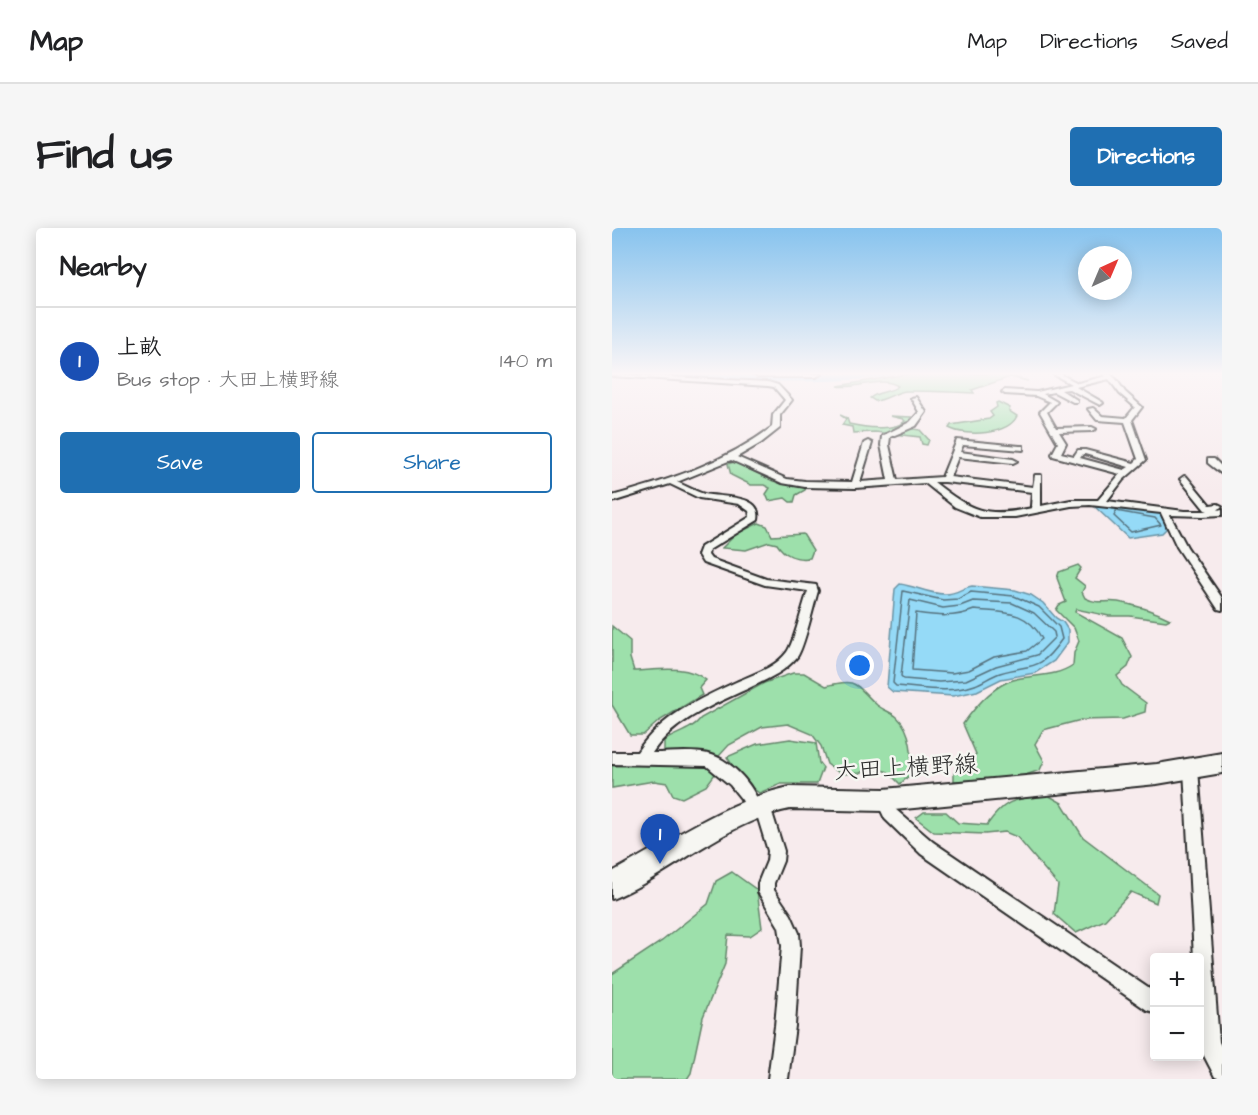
<!DOCTYPE html>
<html lang="en">
<head>
<meta charset="utf-8">
<style>
  body { margin:0; font-family:"Architects Daughter","Klee One",sans-serif; background:#f6f6f6; color:#202124 }
  .controls { position:absolute; right:18px; bottom:18px; display:grid; overflow:hidden; border-radius:6px; box-shadow:0 3px 15px #0003 }
  .controls button { width:54px; height:54px; display:grid; place-items:center; padding:0; border:0; border-bottom:2px solid #e0e0e0; background:#fff; color:#202124; font:30px sans-serif }
  .compass { position:absolute; left:466px; top:18px; width:54px; height:54px; border-radius:50%; background:#fff; box-shadow:0 3px 15px #0003; rotate:44deg }
  .you { position:absolute; left:248px; top:438px; width:21px; height:21px; margin:-15px; border:4px solid #fff; border-radius:50%; background:#1a73e8; box-shadow:0 0 0 9px #1a73e833 }
  .badge { display:grid; place-items:center; width:39px; height:39px; border-radius:50%; background:#1f6fb2; color:#fff; font-size:20px; font-weight:700 }
  .pin { position:absolute; translate:-50% -50px; filter:drop-shadow(0 2px 3px #0008) }
  .pin::after { content:''; position:absolute; top:32px; width:21px; height:18px; background:inherit; clip-path:polygon(0 0,100% 0,50% 100%) }
  .list { margin:0; padding:0; list-style:none }
  h2 { display:flex; justify-content:space-between; align-items:center; height:78px; margin:0; padding:0 24px; font-size:26px }
  h2 small { font-size:20px; font-weight:400; color:#757577 }
  .list li { display:grid; grid-template-columns:39px 1fr auto; gap:18px; align-items:center; box-sizing:border-box; height:108px; padding:0 24px; border-top:2px solid #e0e0e0 }
  .list b { display:block; font-size:22px; white-space:nowrap }
  .list p { margin:0; font-size:20px; white-space:nowrap; color:#757577 }
  .list em { font-size:20px; font-style:normal; color:#757577 }
  .actions { display:flex; gap:12px; padding:18px 24px }
  .actions a { flex:1; padding:14px 0; border:2px solid #1f6fb2; border-radius:6px; text-align:center; font-size:21px; color:#1f6fb2 }
  .actions .main { background:#1f6fb2; color:#fff }
  .map { position:relative; flex:none; width:610px; height:851px; overflow:hidden; border-radius:6px }
  header { display:flex; align-items:center; gap:36px; box-sizing:border-box; height:84px; padding:0 30px; background:#fff; border-bottom:2px solid #e0e0e0 }
  header strong { font-size:28px }
  nav { display:flex; gap:33px; margin-inline-start:auto; font-size:21px }
  .intro { display:flex; align-items:center; justify-content:space-between; box-sizing:border-box; height:144px; padding:0 36px }
  h1 { margin:0; font-size:42px }
  .button { padding:15px 27px; border-radius:6px; background:#1f6fb2; color:#fff; font-size:21px; font-weight:700 }
  main { display:flex; gap:36px; padding:0 36px }
  aside { flex:1; background:#fff; border-radius:6px; box-shadow:0 3px 15px #0003 }
  .map>svg:first-child { display:block }
  .green { fill:#9de0ab; stroke:#64866b; stroke-width:1.5 }
  .water { fill:#95daf7; stroke:#6b94a5; stroke-width:1.5 }
  .lines { fill:none; stroke-linecap:round; stroke-linejoin:round }
  .shore { stroke:#55717d; stroke-width:1.5 }
  .river { fill:#95daf7; fill-rule:evenodd }
  .street-casing { stroke:#2b2b2b; stroke-width:4 }
  .secondary-casing { stroke:#2b2b2b; stroke-width:4 }
  .primary-casing { stroke:#2b2b2b; stroke-width:4 }
  .street { fill:#f6f6f2; fill-rule:evenodd }
  .secondary { fill:#f6f6f2; fill-rule:evenodd }
  .primary { fill:#f6f6f2; fill-rule:evenodd }
  .labels { text-anchor:middle; stroke-width:5; stroke-linejoin:round; paint-order:stroke }
  .near-street-label { font-size:24px; fill:#2b2b2b; stroke:#f6f6f2 }
</style>
</head>
<body>
<header>
<strong>Map</strong>
<nav><a>Map</a><a>Directions</a><a>Saved</a></nav>
</header>
<div class="intro"><h1>Find us</h1><a class="button">Directions</a></div>
<main>
<aside>
<h2>Nearby<small></small></h2>
<ul class="list">
<li><span class="badge" style="background:#1a4fb4">1</span><div><b>上畝</b><p>Bus stop · 大田上横野線</p></div><em>140 m</em></li>
</ul>
<div class="actions"><a class="main">Save</a><a>Share</a></div>
</aside>
<div class="map">
<svg width="610" height="851" viewBox="0 0 610 851">
  <rect width="100%" height="100%" fill="#f7ebed"/>
  <filter id="ink" filterUnits="userSpaceOnUse"><feTurbulence type="fractalNoise" baseFrequency=".0167" numOctaves="2"/><feDisplacementMap in="SourceGraphic" scale="12" xChannelSelector="R" yChannelSelector="G"/><feConvolveMatrix kernelMatrix="1 2 1 2 8 2 1 2 1" color-interpolation-filters="sRGB"/></filter>
  <g filter="url(#ink)">
    <g class="green">
      <path d="M295 146H392L416 153 398 149 360 162 362 165C340 164 317 163 295 163 284 163 275 172 263 173L258 170C266 163 278 165 286 158 269 147 245 162 226 158Z"/>
      <path d="M386 174 398 180 397 183 405 188C396 207 354 209 337 200L339 197 377 191 381 188 378 184 385 179 384 175Z"/>
      <path d="M228 187 235 190 237 196C251 199 283 204 293 193L291 191 278 188 299 189 295 200 308 202 317 212 315 217 310 216 308 209 263 204 241 205 240 199 230 197 234 191Z"/>
      <polygon points="122,234 161,253 194,260 193,262 184,267 182,274 178,274 173,270 157,273 154,266 158,260 152,257 139,257 119,247 116,236"/>
      <path d="M147 295 155 298 160 308 191 306 201 322 198 330C184 332 172 327 165 316L157 314 134 322 110 320 124 306Z"/>
      <path d="M466 337 469 340 463 350 473 358 470 364 473 370C487 377 492 372 506 374 524 377 542 383 558 391L554 393 518 388H497L464 381 463 384 510 410 520 429 516 439 505 448 510 457 534 475 533 484 511 491 469 492 431 502 423 516 432 533 428 542 405 550 342 553V545L364 526 351 496C363 479 381 458 401 452 422 446 442 450 461 437L462 425 467 413 462 400 444 382 447 377 454 374 445 350 447 344Z"/>
      <path d="M0 398 18 413V430L22 443C46 442 74 436 94 452L87 460 90 467 47 493 31 507H18L0 477Z"/>
      <path d="M181 445H192L214 458C246 449 243 457 265 477 271 482 279 484 285 489 300 503 301 529 298 547L288 556 276 544 260 539 248 545 229 546 215 536 209 518 200 506 176 496 150 499 117 517 107 528 103 546 94 558 70 570 61 567 55 555 42 553 0 560V538L34 537 47 534 52 525V513C65 504 79 503 89 490L152 455Z"/>
      <polygon points="178,511 204,515 207,535 211,540 205,556 169,556 147,565 130,552 115,529 145,516"/>
      <path d="M434 566 450 575 471 609 546 666 544 675 519 664 493 692 464 705 442 686 446 657 405 609 393 604 373 606 322 604 304 590 312 584H334L346 595 375 597C394 570 403 572 434 566Z"/>
      <polygon points="120,644 145,662 150,700 138,708 116,707 113,736 91,789 79,845 75,851 0,851 0,746 50,713 96,676 104,653"/>
    </g>
    <g class="water">
      <polygon points="484,277 546,284 552,289 554,301 550,305 516,310 482,278"/>
      <path d="M288 356C303 358 317 366 332 366 344 367 351 359 360 358L403 362 419 367 431 375 444 390 451 394 456 402V414L442 433 423 445 389 451 365 463 341 468 281 464 275 459 283 361Z"/>
    </g>
    <g class="lines">
      <g class="shore">
        <polygon points="504,283 543,290 549,297 519,304 502,288"/>
        <path d="M291 363 331 372 346 371 359 364 402 368 427 379 447 399 450 411C426 445 422 435 388 445 379 448 371 454 363 457 338 466 310 460 284 458L281 455Z"/>
        <polygon points="298,372 331,380 348,378 361,373 400,375 422,385 442,404 443,409 425,427 384,438 354,452 327,454 292,451 289,448"/>
        <path d="M362 382C391 385 415 381 430 411L415 423 382 429 357 442 340 445 300 442 304 385C325 388 342 390 362 382Z"/>
      </g>
      <path class="river" d="M61 146H283C269 156 74 156 61 146Z"/>
      <g class="street-casing">
        <g id="street">
          <path d="M0 146 156 154 166 157 180 172 168 187V200L149 215 125 229 175 251 193 253 240 254 252 215 256 213 260 215 248 254 276 252 269 217 270 208 298 194 307 184 299 170 304 169 314 184 304 198 278 209 277 217 285 252 330 249 345 212 408 218H411V222L351 217 348 224 401 231 405 233 401 235 346 229 338 249 421 259 423 247H429V278L459 272H486L508 246 441 228 440 226 446 215 428 184 438 174 424 168 393 166 390 164 393 162 425 164 459 156 441 146H448L466 155 494 148 492 146H498L504 151 513 164 530 179 520 192 534 232 511 252 495 273 572 283H596L593 282 568 251 572 248 575 249 598 277 606 276 610 278 606 282 610 281V287L591 288 558 287 575 319 610 370V382L606 381 565 319 549 285 478 277 459 278 403 289H368L343 279 313 255 243 260 193 259 170 255 119 232 65 254C74 258 83 263 92 266 108 270 151 265 146 292L97 322 96 327 99 331 154 351 204 357 206 363C202 376 192 420 185 429 172 445 153 452 135 461 102 476 61 493 40 525 58 525 79 522 96 526 118 531 137 553 146 572L150 571 155 573 158 578 172 623 171 633 162 655V662L179 687 187 705 188 718 183 798 176 851H156L163 798 170 718 167 699 146 664V655L155 633 156 623 145 587 142 588 137 586 130 572 118 557 95 538 0 536V524H25C48 489 87 471 124 454 142 446 163 440 175 424 182 415 191 376 196 363L153 357 91 335 86 327 89 319 138 289 137 283 127 276 87 270 58 256 0 274V268C57 252 112 235 160 199L161 187 173 172 162 159 156 158 0 148ZM497 151 508 166 523 179 514 190 490 188 481 180 476 181 485 192 513 194 526 231 522 235 473 222H466L462 228 449 225 454 215 447 204 480 203 484 201 480 199 444 200 435 184 445 174 431 166 442 164 461 174H465V172L449 162 457 161 488 177 491 175 490 174 464 159ZM471 226H473L517 239 512 242 468 230ZM322 254H333L420 264 419 278 420 280C373 290 359 283 322 254Z"/>
          <polygon points="596,231 602,231 610,239 610,246 596,235"/>
          <polygon points="579,534 584,536 586,541 607,814 610,820 610,851 603,849 588,820 588,730 582,730 572,541 574,536"/>
          <polygon points="272,565 277,567 283,581 321,614 542,764 542,784 535,782 309,626 273,591 264,572 267,567"/>
        </g>
      </g>
      <g class="secondary-casing">
        <path id="secondary" d="M610 525V545L545 556 272 583 178 581C113 594 60 646 0 671V644C54 615 117 571 178 559L272 561 545 536Z"/>
      </g>
      <g class="primary-casing">
        <polygon id="primary" points="141,146 209,146 204,149 146,149"/>
      </g>
      <use href="#street" class="street"/>
      <use href="#secondary" class="secondary"/>
      <use href="#primary" class="primary"/>
    </g>
  </g>
  <linearGradient id="sky" x2="0" y2="1"><stop stop-color="#87c3ee"/><stop offset="0.55" stop-color="#fbf6f7"/><stop offset="1" stop-color="#fbf6f7" stop-opacity="0"/></linearGradient>
  <rect width="610" height="265" fill="url(#sky)"/>
  <g class="labels">
    <g class="near-street-label">
      <text transform="translate(294 539) rotate(-3)" y="8">大田上横野線</text>
    </g>
  </g>
</svg>
<div class="controls">
<button>+</button>
<button>−</button>
</div>
<svg class="compass" viewBox="-18 -18 36 36"><path d="M0-13l5 13h-10z" fill="#e53935"/><path d="M0 13l5-13h-10z" fill="#757577"/></svg>
<div class="you"></div>
<div class="pin badge" style="left:48px;top:636px;background:#1a4fb4">1</div>
</div>
</main>
</body>
</html>
